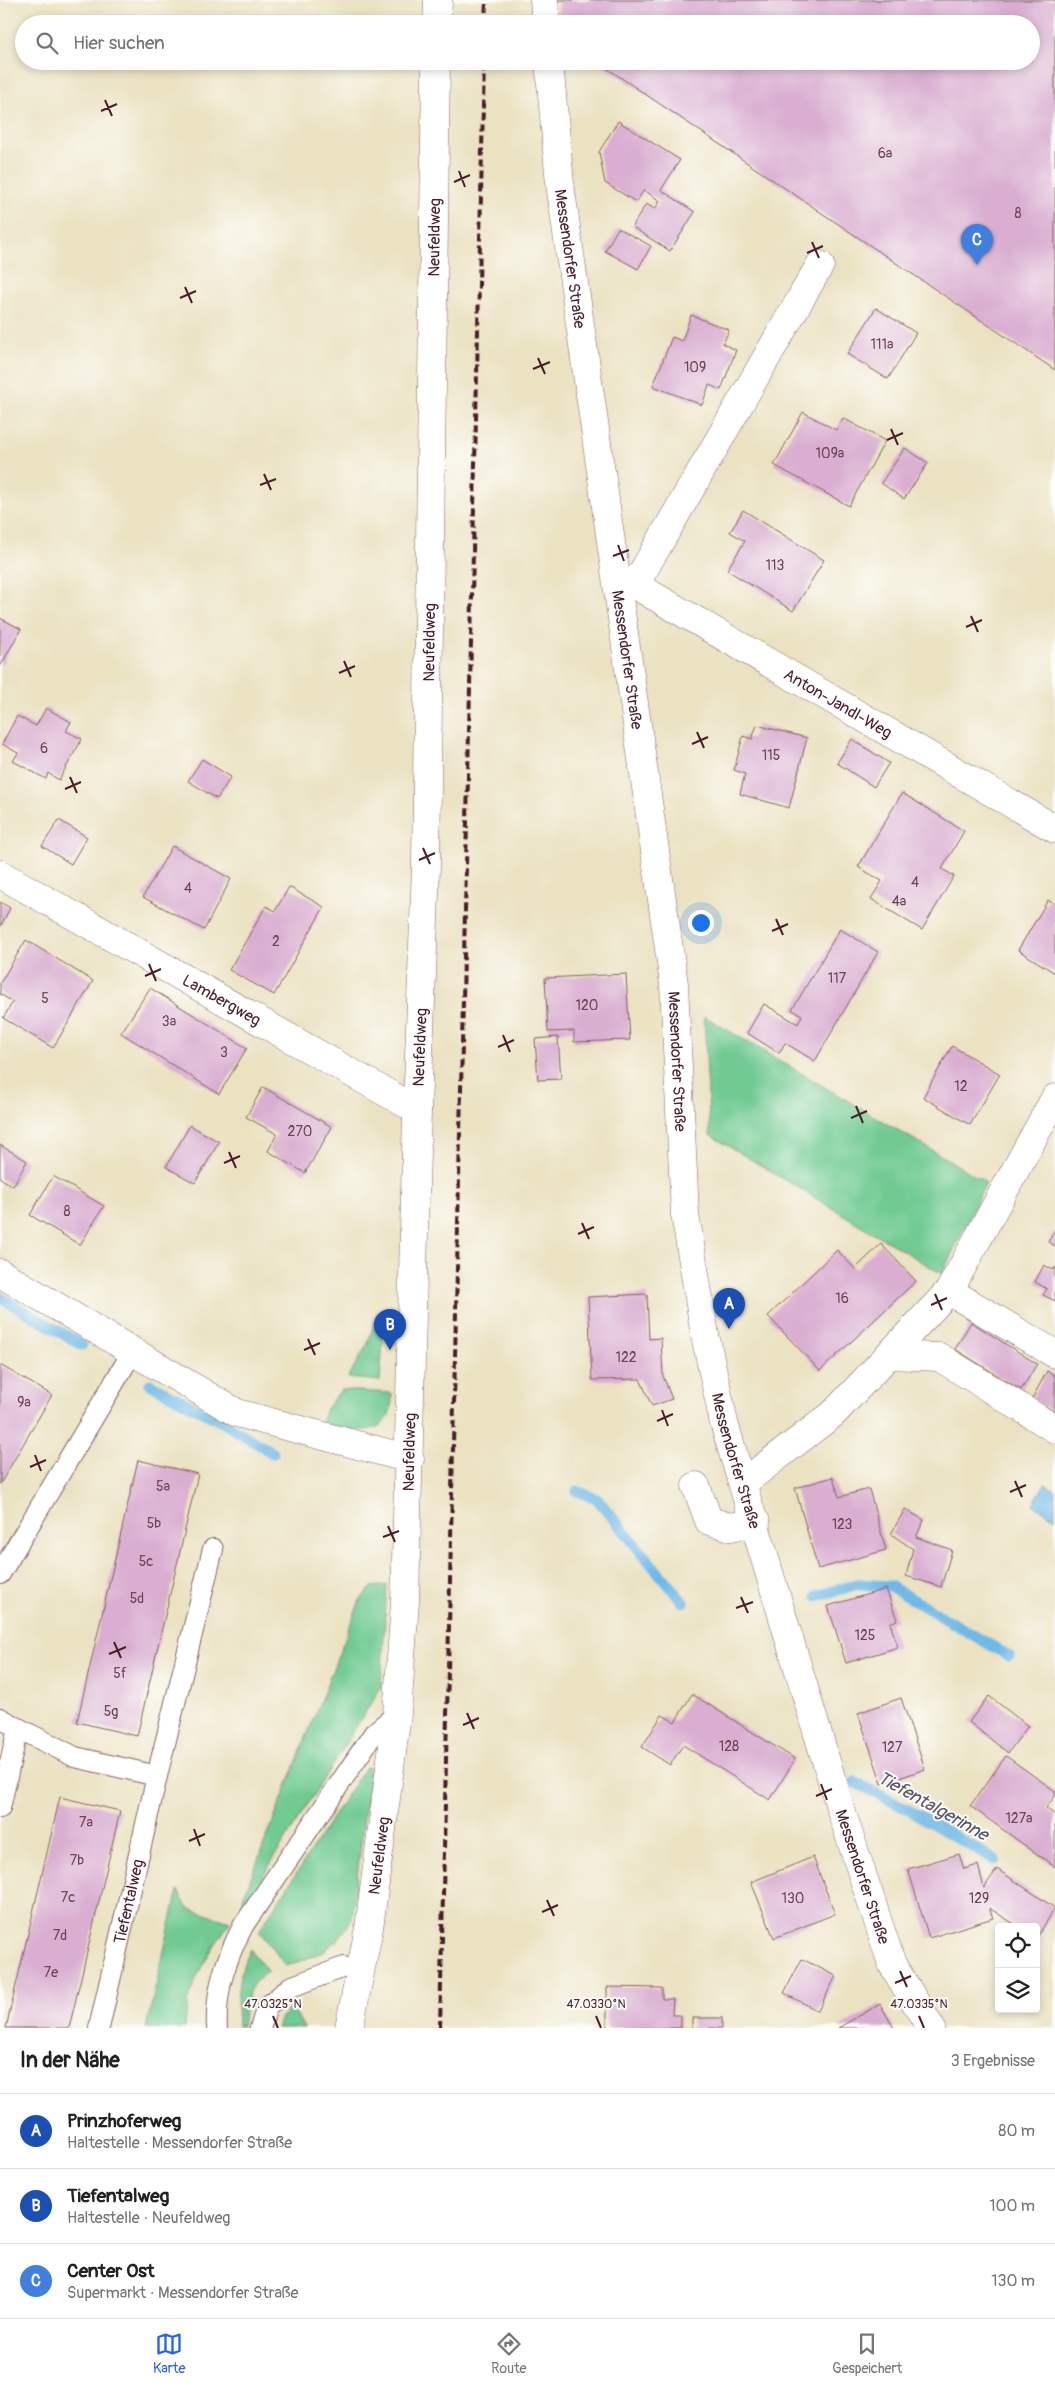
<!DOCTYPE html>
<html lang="de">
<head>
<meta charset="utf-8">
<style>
  body { margin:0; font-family:Pangolin,sans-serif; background:#f6f6f6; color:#222 }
  .controls { position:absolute; right:15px; bottom:15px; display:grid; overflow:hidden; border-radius:5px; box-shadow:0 2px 8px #0003 }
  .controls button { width:45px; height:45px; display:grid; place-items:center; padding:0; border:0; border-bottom:1px solid #e0e0e0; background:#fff; color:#222; font:25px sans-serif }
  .you { position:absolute; left:700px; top:922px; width:18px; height:18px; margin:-12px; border:4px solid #fff; border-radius:50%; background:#1a73e8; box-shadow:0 0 0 8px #1a73e833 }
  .badge { display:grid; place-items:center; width:32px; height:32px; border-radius:50%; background:#2563eb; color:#fff; font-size:16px; font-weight:700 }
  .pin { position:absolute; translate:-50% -41px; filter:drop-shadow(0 1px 2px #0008) }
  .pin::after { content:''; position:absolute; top:26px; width:18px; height:15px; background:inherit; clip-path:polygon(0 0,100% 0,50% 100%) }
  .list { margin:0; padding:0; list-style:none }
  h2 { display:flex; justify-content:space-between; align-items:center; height:65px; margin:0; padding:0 20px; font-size:21px }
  h2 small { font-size:16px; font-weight:400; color:#767676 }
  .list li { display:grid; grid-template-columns:32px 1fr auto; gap:15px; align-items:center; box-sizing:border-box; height:75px; padding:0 20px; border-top:1px solid #e0e0e0 }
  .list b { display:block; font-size:19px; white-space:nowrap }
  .list p { margin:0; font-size:16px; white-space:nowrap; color:#767676 }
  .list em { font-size:16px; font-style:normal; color:#767676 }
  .icon { flex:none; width:28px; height:28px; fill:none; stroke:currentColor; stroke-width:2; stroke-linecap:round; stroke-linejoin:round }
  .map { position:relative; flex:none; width:1055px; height:2028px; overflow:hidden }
  .search { position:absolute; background:#fff; box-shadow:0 2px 8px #0003; left:15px; right:15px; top:15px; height:55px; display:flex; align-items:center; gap:12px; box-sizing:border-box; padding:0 18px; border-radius:28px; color:#767676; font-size:19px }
  .sheet { height:290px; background:#fff }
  nav { display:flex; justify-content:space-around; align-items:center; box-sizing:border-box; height:70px; border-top:1px solid #e0e0e0; background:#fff; font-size:14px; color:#767676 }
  nav a { display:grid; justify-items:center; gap:2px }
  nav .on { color:#2563eb }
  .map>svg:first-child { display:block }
  .green { fill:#70ca92; stroke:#5d745e }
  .water { fill:#6eb9e7; stroke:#5c6c89 }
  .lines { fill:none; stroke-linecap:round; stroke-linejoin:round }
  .stream { stroke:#6eb9e7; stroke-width:11 }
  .building { fill:#d9aed1 }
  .service-casing { stroke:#826360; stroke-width:22 }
  .minor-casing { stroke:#826360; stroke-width:29 }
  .tertiary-casing { stroke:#826360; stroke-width:29 }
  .service { stroke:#fff; stroke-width:20 }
  .minor { stroke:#fff; stroke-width:28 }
  .tertiary { stroke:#fff; stroke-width:28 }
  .rail { stroke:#4a1f2b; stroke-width:4; stroke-dasharray:8 4; stroke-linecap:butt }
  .ticks { fill:none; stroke:#4a1f2b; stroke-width:2 }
  .labels { text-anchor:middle; stroke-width:4; stroke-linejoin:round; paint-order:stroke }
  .number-label { font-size:14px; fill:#6e4354 }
  .street-label { font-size:16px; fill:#4a1f2b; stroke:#fdfcf7 }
  .water-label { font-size:18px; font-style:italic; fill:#57556d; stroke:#fdfcf7 }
  .ticks-label { font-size:12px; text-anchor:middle; fill:#4a1f2b; stroke:#fdfcf7; stroke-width:4; stroke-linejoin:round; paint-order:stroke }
</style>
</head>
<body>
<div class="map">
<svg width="1055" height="2028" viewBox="0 0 1055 2028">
  <rect width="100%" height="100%" fill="#fdfcf7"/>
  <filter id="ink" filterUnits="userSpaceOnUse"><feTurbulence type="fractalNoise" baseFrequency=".02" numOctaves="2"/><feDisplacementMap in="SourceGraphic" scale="10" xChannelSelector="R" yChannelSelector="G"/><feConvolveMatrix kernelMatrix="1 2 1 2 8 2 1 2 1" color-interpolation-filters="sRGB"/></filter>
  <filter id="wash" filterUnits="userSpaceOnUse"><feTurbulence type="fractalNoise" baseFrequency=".0096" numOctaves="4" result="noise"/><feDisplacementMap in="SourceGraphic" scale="20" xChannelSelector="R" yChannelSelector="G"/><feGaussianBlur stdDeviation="1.12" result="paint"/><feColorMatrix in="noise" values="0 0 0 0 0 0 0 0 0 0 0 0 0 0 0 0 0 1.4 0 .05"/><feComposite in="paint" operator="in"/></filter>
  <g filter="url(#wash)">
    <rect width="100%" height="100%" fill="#ebe2c2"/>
    <g class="green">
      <polygon points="704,1016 986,1182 942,1274 710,1135"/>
      <polygon points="377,1314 385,1315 380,1381 348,1378 368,1343"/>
      <path d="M341 1390 392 1393C394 1442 352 1431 321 1423L326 1408Z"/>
      <polygon points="387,1585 381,1687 246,1903 243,1898 360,1600 372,1587"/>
      <path d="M365 1767 370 1768 352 1919C332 1952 320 1954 286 1966L259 1931Z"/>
      <path d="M178 1890 187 1908 230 1922C206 1958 187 1984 185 2028H146Z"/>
      <path d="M250 1949 268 1972C246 1983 245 2005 242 2026H238C236 1998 237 1975 250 1949Z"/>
      <polygon points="292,2007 304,2028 277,2028 281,2017"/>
    </g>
    <polygon class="water" points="1045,1484 1055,1490 1055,1518 1033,1504"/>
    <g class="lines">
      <g class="stream">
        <polyline points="0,1297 82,1345"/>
        <polyline points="150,1384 224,1423 273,1453"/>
        <polyline points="577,1491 597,1499 683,1602"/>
        <polyline points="817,1596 858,1584 890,1586 1009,1656"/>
        <polyline points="855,1782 918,1815 995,1860"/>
      </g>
    </g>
    <g id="blocks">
      <g class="building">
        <polygon points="558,0 1055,0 1055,370 596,61 1031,61 1031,24 559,24"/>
        <polygon points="618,121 680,160 661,190 695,212 670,251 632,227 646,204 655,209 660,201 644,190 636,202 605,183 599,152"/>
        <polygon points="618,228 651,246 638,269 605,251"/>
        <polygon points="876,308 916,333 888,379 847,354"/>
        <polygon points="691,315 729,330 723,344 736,350 721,390 709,385 702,405 653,386 672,337 682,341"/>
        <polygon points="803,412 836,430 843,418 885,441 849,506 774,465"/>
        <polygon points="905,448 928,463 904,499 881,483"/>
        <polygon points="743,510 824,560 793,611 727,570 745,541 730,532"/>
        <polygon points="0,618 21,629 0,667"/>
        <polygon points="46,708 71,722 66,731 82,739 59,780 48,773 46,779 13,761 18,753 2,744 17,716 36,726"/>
        <polygon points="757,725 807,738 789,808 740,794 745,774 734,770 743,736 752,739"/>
        <polygon points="852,739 889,763 874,787 837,763"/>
        <polygon points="202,759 231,777 217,799 188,781"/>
        <polygon points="902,793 964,831 942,869 954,876 922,930 871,899 882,881 858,867"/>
        <polygon points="59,820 87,837 71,864 42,846"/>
        <polygon points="172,846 231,879 204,930 143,897"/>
        <polygon points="289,887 324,907 274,995 229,970 266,906 275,911"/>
        <polygon points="1048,900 1055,904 1055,973 1018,950"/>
        <polygon points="0,902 10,908 0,927"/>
        <polygon points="840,929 878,952 815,1061 785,1043 779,1053 747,1033 764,1004 798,1024 802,1015 792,1010"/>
        <polygon points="26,940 93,981 53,1048 3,1018 13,1002 0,994 0,983"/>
        <polygon points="626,974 630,1040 574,1042 574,1031 548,1032 545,978"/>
        <polygon points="150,988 247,1048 219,1094 121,1033"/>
        <polygon points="558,1037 561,1079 538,1080 535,1039"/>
        <polygon points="952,1046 1000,1074 970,1125 923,1097"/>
        <polygon points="263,1087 332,1127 305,1173 268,1151 277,1134 246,1117"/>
        <polygon points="190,1125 219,1142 195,1183 166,1167"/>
        <polygon points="0,1145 27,1161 13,1186 0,1178"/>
        <polygon points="53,1176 104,1206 80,1245 30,1215"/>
        <polygon points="1055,1230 1055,1246 1048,1242"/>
        <polygon points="881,1244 916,1281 820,1371 768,1316 837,1250 855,1269"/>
        <polygon points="1044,1265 1053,1270 1055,1267 1055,1301 1043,1295 1047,1289 1035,1282"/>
        <polygon points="647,1294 649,1339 661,1338 663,1376 672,1399 652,1406 640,1379 592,1380 588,1297"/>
        <polygon points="971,1322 1037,1364 1021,1390 955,1349"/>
        <polygon points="0,1365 52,1395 0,1484"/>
        <polygon points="1047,1371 1055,1376 1055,1412 1032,1399"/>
        <polygon points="138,1460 198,1474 137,1736 77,1722"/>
        <polygon points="833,1477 839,1497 869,1489 886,1550 818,1569 795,1488"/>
        <polygon points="905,1509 924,1520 916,1537 952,1550 941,1587 906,1576 913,1549 891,1534"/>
        <polygon points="886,1589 897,1620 890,1623 898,1647 846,1663 828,1606"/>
        <polygon points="692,1694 795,1759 770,1800 683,1745 670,1765 642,1747 662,1715 675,1722"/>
        <polygon points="989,1696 1028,1726 1008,1753 969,1722"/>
        <polygon points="901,1698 925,1769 882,1784 858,1713"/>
        <polygon points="1006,1756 1055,1791 1055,1796 1046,1808 1055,1815 1055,1867 970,1806"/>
        <polygon points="60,1797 120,1811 85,1961 69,2028 6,2028"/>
        <polygon points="959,1854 964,1869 978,1865 984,1888 997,1869 1055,1908 1036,1939 1036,1927 1019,1927 989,1908 993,1918 929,1938 908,1869"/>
        <polygon points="813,1857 835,1914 774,1938 751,1882"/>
        <polygon points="802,1959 836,1976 818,2011 784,1993"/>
        <polygon points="607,1987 662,1988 662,1999 673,1999 672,2015 680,2015 680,2028 607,2028"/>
        <polygon points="880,2004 894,2028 838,2028"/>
        <rect x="692" y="2018" width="30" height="10"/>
      </g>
    </g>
  </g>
  <g filter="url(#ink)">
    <use href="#blocks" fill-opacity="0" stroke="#826360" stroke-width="1"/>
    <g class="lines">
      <g class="service-casing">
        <g id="service">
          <polyline points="0,1574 133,1351"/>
          <polyline points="0,1718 18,1728"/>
          <polyline points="0,1808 18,1728 75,1757 157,1776"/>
          <path id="s1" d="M99 2028 157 1776 213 1549"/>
          <path d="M217 2028C215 1990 226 1959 243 1926L374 1733 397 1714"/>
          <polyline points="260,2028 267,2007 290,1987 344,1967 361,1972"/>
        </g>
      </g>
      <g class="minor-casing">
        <g id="minor">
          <polyline points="544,0 546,24"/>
          <path id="s2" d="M549 61 560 184 674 984 685 1214 705 1335 724 1423 840 1807 892 1964 931 2028"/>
          <polyline points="635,585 820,265"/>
          <path id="s3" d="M619 586 635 585 1055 829"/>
          <path id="s4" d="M0 874 417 1110"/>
          <polyline points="0,1273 237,1413 410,1459"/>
          <polyline points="949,1291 1055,1354"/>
          <polyline points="888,1355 939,1357 1055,1429"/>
          <polyline points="743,1483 833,1414 949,1291 1055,1098"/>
          <polyline points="696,1486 709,1521 731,1527 756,1522"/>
        </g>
      </g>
      <g class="tertiary-casing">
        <g id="tertiary">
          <polyline points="437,24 438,0"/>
          <path id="s5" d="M349 2028 369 1928 397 1714 405 1602 417 1110 426 865 436 61"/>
        </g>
      </g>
      <use href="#service" class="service"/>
      <use href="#minor" class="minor"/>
      <use href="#tertiary" class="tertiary"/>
      <g class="rail">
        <polyline points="485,24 486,0"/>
        <polyline points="440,2028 484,61"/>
      </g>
    </g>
  </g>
  <path class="ticks" d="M105 100 112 116M101 111 117 104M459 171 465 187M454 182 470 175M812 242 819 258M807 253 823 246M185 287 192 303M180 298 196 291M538 358 545 374M533 369 550 362M891 429 898 445M887 440 903 433M264 474 271 490M260 485 276 479M618 545 624 561M613 556 629 550M971 616 978 632M966 627 982 620M344 661 351 677M339 673 355 666M697 732 704 748M692 744 708 737M70 777 77 793M65 789 81 782M423 848 430 864M419 860 435 853M776 919 783 935M772 931 788 924M149 964 156 981M145 976 161 969M503 1035 510 1052M498 1047 514 1040M856 1106 863 1123M851 1118 867 1111M229 1152 236 1168M224 1163 240 1156M582 1223 589 1239M578 1234 594 1227M935 1294 942 1310M931 1305 947 1298M308 1339 315 1355M304 1350 320 1343M662 1410 668 1426M657 1421 673 1414M35 1455 41 1471M30 1467 46 1460M1015 1481 1022 1497M1010 1492 1026 1485M388 1526 395 1542M383 1537 399 1531M741 1597 748 1613M736 1608 753 1602M114 1642 121 1658M109 1654 126 1647M467 1713 474 1729M463 1725 479 1718M821 1784 827 1800M816 1796 832 1789M194 1829 200 1846M189 1841 205 1834M547 1900 554 1916M542 1912 558 1905M900 1971 907 1987M895 1983 911 1976M273 2016 278 2028M596 2016 601 2028M919 2016 924 2028"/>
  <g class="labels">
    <g class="number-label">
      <text x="885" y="158">6a</text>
      <text x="1018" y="218">8</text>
      <text x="882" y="349">111a</text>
      <text x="695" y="372">109</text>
      <text x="830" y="458">109a</text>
      <text x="775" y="570">113</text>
      <text x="44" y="753">6</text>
      <text x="771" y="760">115</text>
      <text x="915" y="887">4</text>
      <text x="188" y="893">4</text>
      <text x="899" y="906">4a</text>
      <text x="276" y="946">2</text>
      <text x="837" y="983">117</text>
      <text x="45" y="1003">5</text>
      <text x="587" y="1010">120</text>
      <text x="169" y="1026">3a</text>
      <text x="224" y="1057">3</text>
      <text x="961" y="1091">12</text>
      <text x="300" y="1136">270</text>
      <text x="67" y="1216">8</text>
      <text x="842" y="1303">16</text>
      <text x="626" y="1362">122</text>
      <text x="24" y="1407">9a</text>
      <text x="163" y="1491">5a</text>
      <text x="154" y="1528">5b</text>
      <text x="842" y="1529">123</text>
      <text x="146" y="1566">5c</text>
      <text x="137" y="1603">5d</text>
      <text x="865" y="1640">125</text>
      <text x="120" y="1678">5f</text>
      <text x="111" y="1716">5g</text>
      <text x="729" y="1751">128</text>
      <text x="892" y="1752">127</text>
      <text x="1019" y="1823">127a</text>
      <text x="86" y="1827">7a</text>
      <text x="77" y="1865">7b</text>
      <text x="68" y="1902">7c</text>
      <text x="793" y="1903">130</text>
      <text x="979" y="1903">129</text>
      <text x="60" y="1940">7d</text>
      <text x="51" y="1977">7e</text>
    </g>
    <g class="street-label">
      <text dy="6" stroke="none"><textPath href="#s5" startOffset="1795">Neufeldweg</textPath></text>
      <text dy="6" stroke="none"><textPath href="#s2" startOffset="199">Messendorfer Straße</textPath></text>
      <text dy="6" stroke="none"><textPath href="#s5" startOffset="1390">Neufeldweg</textPath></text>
      <text dy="6" stroke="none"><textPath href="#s2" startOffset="604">Messendorfer Straße</textPath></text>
      <text dy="6" stroke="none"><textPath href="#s3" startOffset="251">Anton-Jandl-Weg</textPath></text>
      <text dy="6" stroke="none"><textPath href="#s4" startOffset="255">Lambergweg</textPath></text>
      <text dy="6" stroke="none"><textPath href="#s5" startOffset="985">Neufeldweg</textPath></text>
      <text dy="6" stroke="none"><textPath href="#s2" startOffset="1009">Messendorfer Straße</textPath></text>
      <text dy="6" stroke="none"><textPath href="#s5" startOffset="580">Neufeldweg</textPath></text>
      <text dy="6" stroke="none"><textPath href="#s2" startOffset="1414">Messendorfer Straße</textPath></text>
      <text dy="6" stroke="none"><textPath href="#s5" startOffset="175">Neufeldweg</textPath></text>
      <text dy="6" stroke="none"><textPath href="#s2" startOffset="1849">Messendorfer Straße</textPath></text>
      <text dy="6" stroke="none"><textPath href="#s1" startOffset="130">Tiefentalweg</textPath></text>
    </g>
    <g class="water-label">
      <text transform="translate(933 1806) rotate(29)" y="6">Tiefentalgerinne</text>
    </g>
  </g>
  <g class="ticks-label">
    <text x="273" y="2008">47.0325°N</text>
    <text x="596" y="2008">47.0330°N</text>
    <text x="919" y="2008">47.0335°N</text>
  </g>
</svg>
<div class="controls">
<button><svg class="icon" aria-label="locate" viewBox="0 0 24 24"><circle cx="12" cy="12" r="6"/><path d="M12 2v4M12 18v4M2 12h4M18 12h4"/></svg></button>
<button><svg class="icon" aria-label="layers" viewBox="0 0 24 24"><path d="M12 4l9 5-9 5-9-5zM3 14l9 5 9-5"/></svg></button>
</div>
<div class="you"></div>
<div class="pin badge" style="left:729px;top:1329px;background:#1a4fb4">A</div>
<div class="pin badge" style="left:390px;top:1350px;background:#1a4fb4">B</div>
<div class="pin badge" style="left:977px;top:265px;background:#3f7fe0">C</div>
<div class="search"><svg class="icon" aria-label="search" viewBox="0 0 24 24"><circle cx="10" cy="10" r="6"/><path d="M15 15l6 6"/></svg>Hier suchen</div>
</div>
<section class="sheet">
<h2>In der Nähe<small>3 Ergebnisse</small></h2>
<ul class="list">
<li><span class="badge" style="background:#1a4fb4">A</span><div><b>Prinzhoferweg</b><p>Haltestelle · Messendorfer Straße</p></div><em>80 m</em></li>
<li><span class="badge" style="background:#1a4fb4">B</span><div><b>Tiefentalweg</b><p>Haltestelle · Neufeldweg</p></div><em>100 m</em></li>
<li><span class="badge" style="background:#3f7fe0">C</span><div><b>Center Ost</b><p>Supermarkt · Messendorfer Straße</p></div><em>130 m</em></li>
</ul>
</section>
<nav>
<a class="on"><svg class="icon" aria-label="map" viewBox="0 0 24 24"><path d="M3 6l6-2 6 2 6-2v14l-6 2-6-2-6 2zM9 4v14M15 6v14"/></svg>Karte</a>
<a><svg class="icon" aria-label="directions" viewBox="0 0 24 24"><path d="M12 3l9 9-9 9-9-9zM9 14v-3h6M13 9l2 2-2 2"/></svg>Route</a>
<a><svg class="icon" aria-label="saved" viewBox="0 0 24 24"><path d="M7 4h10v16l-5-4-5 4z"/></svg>Gespeichert</a>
</nav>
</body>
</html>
